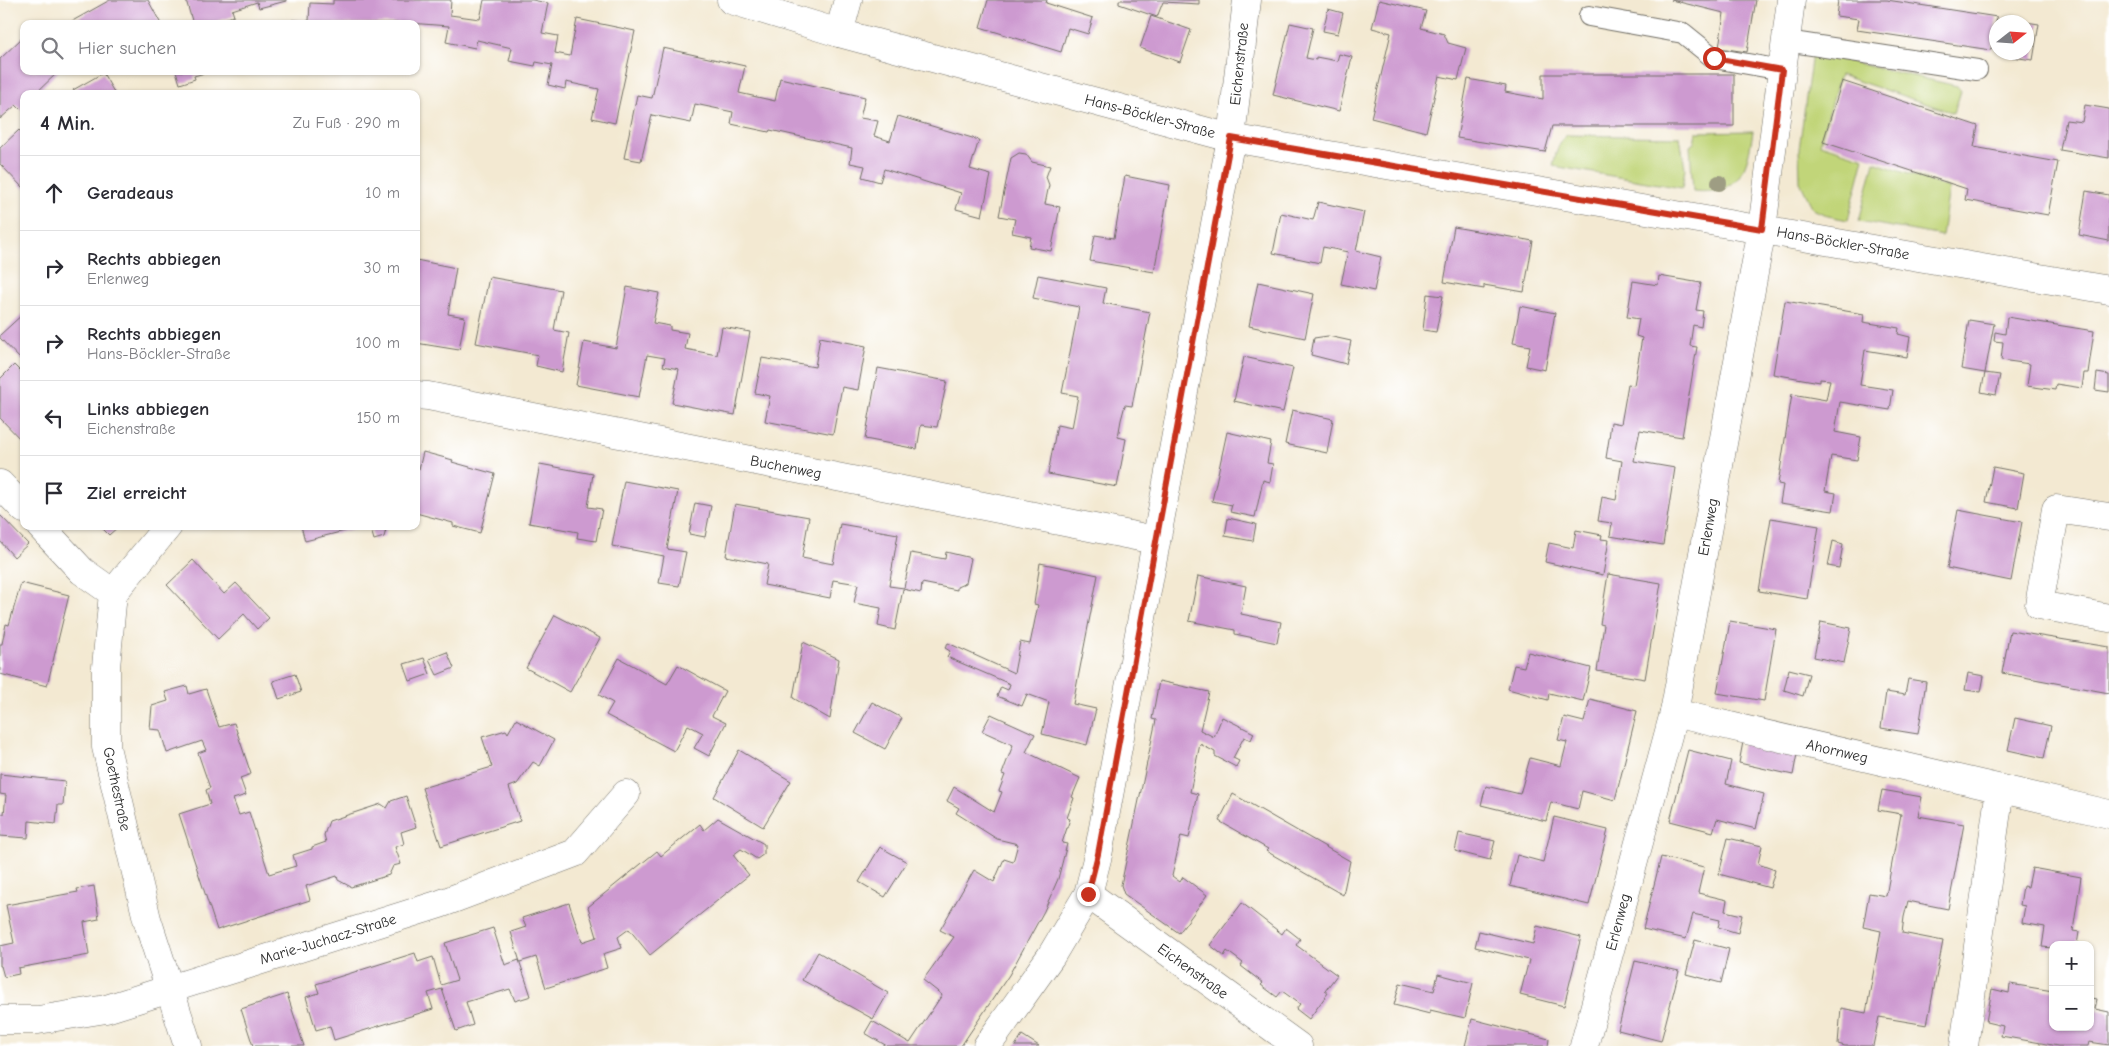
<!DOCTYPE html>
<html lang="de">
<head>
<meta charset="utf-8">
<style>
  body { margin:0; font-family:"Comic Neue",sans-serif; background:#f2f2f3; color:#2b2b33 }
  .controls { position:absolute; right:15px; bottom:15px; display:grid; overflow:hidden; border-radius:10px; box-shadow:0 1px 4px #0004 }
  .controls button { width:45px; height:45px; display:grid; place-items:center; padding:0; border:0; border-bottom:1px solid #e1e1e2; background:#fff; color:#2b2b33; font:25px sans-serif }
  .compass { position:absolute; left:1989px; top:15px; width:45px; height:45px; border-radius:50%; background:#fff; box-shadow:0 1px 4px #0004; rotate:73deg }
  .stop { position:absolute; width:15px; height:15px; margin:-11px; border:4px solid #c8321e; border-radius:50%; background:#fff }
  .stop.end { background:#c8321e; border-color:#fff; box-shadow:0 1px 5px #0008 }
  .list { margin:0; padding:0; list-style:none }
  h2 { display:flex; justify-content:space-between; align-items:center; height:65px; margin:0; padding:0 20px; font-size:21px }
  h2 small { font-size:16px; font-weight:400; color:#7c7c81 }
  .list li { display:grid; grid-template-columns:32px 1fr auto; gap:15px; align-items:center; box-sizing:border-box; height:75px; padding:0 20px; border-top:1px solid #e1e1e2 }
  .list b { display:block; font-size:19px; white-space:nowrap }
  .list p { margin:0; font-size:16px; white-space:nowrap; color:#7c7c81 }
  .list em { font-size:16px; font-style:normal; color:#7c7c81 }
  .icon { flex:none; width:28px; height:28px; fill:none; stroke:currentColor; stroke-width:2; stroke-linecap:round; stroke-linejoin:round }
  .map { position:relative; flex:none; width:2109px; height:1046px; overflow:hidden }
  .search { position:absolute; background:#fff; box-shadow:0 1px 4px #0004; left:20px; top:20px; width:400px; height:55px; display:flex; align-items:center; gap:12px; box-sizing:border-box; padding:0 18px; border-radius:10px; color:#7c7c81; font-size:19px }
  .panel { position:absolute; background:#fff; box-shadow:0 1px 4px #0004; left:20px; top:90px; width:400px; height:440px; border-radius:10px }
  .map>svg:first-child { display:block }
  .green { fill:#c1d579; stroke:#768052 }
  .building { fill:#cd9ad0 }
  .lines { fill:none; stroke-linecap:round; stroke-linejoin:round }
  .service-casing { stroke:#716e65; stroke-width:22 }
  .minor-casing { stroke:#716e65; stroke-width:29 }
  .service { stroke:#fff; stroke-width:20 }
  .minor { stroke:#fff; stroke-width:28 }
  .tree { fill:#9e9d83 }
  .route { stroke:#c8321e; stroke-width:6 }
  .labels { text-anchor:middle; stroke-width:4.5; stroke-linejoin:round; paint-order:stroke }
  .street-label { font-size:15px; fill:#2b2b2b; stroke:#fff }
</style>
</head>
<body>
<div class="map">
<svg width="2109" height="1046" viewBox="0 0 2109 1046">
  <rect width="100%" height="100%" fill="#fff"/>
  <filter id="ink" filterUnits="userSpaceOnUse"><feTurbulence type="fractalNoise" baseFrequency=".02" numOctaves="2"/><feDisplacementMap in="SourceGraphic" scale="10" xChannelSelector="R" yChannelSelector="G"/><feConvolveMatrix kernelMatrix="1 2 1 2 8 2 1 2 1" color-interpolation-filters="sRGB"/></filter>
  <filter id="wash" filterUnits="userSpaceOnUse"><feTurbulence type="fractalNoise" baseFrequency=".0096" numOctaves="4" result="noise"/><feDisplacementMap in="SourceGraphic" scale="20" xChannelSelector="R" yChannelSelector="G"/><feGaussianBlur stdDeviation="1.12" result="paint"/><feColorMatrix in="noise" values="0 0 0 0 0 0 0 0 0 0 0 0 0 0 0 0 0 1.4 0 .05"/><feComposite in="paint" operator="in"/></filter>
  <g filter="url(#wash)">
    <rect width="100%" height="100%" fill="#f3e9d2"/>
    <g class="green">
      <polygon points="1812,53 1957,86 1961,91 1954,113 1840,75 1820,144 1864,158 1848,220 1828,216 1813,209 1800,182 1799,149"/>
      <path d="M1753 131C1747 170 1740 196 1693 191L1690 146 1694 143 1696 132Z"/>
      <path d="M1567 135 1680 137 1685 168 1682 188 1553 166C1556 154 1557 143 1567 135Z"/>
      <polygon points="1874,162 1949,188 1942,236 1859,221"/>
    </g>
    <g id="blocks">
      <g class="building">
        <polygon points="110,0 148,0 161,24 67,24"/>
        <polygon points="186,0 286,0 286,1 259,8 257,2 232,10 234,16 207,24 193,24"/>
        <polygon points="333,0 451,0 450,15 480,19 484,0 532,0 548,3 542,33 558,36 555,53 570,56 577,19 635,31 615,123 592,118 599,89 566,82 565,89 548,85 552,65 536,62 535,66 509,61 512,48 477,40 475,48 446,42 449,26 409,23 292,24 292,20 309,21 310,3 333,4"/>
        <polygon points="988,0 1047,0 1046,3 1093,18 1088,34 1068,28 1061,52 980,27"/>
        <polygon points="1119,0 1199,0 1199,4 1163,2 1157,17 1119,4"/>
        <polygon points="1379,0 1426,11 1421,28 1444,34 1448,43 1466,48 1458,80 1439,76 1426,132 1371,118 1391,33 1372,28"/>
        <polygon points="1671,0 1756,0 1747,52 1719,48 1724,13"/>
        <polygon points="1838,0 1887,0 1997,17 1991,50 1857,30 1859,19 1836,16"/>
        <polygon points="1328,9 1343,13 1338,34 1323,31"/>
        <polygon points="1151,16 1191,30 1180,62 1140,48"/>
        <polygon points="2026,22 2039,24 2033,60 2012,57 2013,52 2026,52"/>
        <polygon points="1290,23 1313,28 1306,58 1316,60 1316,57 1337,61 1339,54 1352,57 1339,111 1273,95"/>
        <polygon points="24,36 24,71 59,71 35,94 24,94 24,109 22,111 16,105 0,119 0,59"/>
        <polygon points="663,48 745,66 739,93 775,101 780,78 865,97 860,118 878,121 874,136 890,141 898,116 979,140 970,169 991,175 982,216 956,209 961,193 884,169 880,182 862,177 865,166 850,163 852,148 770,130 769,132 731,124 733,112 695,104 691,123 652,115 641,161 624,158 637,95 652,98"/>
        <polygon points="176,71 208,71 208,72 194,76 195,79 180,84"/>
        <polygon points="103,73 115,94 76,94 73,90"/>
        <polygon points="1543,74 1734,74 1734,126 1552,126 1545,152 1457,138 1468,79 1506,86 1505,92 1543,99"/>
        <polygon points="1842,81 1978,126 1974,147 2058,162 2048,215 1965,200 1967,189 1823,142"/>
        <polygon points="2085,105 2109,109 2109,158 2060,150 2066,120 2082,122"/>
        <polygon points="19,130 24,135 24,189 0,164 0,148"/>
        <polygon points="1019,153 1026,154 1032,162 1050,166 1046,177 1049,185 1045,204 1060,207 1051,251 1029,247 1031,237 1012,233 1015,219 999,216 1011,158"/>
        <polygon points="1125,176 1170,185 1154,272 1090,261 1095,235 1114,238"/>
        <polygon points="2086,191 2109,195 2109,241 2079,235"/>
        <polygon points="1318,202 1364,212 1356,251 1381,257 1374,291 1341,284 1348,252 1323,247 1320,263 1273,253 1281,213 1313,220"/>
        <polygon points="1454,227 1533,241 1524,292 1484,285 1484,289 1444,282"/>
        <polygon points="416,260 456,268 448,314 465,317 459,350 416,343"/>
        <polygon points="1038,275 1106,288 1103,303 1150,312 1132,406 1125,405 1121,420 1118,437 1126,439 1117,487 1048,474 1057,425 1072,428 1078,396 1062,393 1079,307 1033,298"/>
        <polygon points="1659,276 1701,283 1696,310 1703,311 1701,327 1693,325 1690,346 1697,347 1682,437 1640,430 1637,444 1634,461 1675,468 1663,545 1610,536 1612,523 1598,521 1602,497 1616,500 1622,461 1606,458 1609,439 1611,422 1621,424 1628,384 1634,385 1642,338 1636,336 1639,319 1627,317 1633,281 1658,285"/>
        <polygon points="489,277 561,290 554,330 569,333 562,372 536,366 538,355 476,343"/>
        <polygon points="1258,282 1314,294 1305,338 1249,326"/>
        <polygon points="627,287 659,293 653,323 670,326 670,330 688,333 685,349 717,355 722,327 750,332 735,415 672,403 679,369 663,366 665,358 647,355 639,397 576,385 584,342 616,348"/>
        <polygon points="1427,294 1443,296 1436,332 1423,330"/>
        <polygon points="1785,301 1864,314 1863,322 1899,328 1898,334 1910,337 1907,357 1865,350 1860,385 1893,390 1890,410 1840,402 1835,432 1861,437 1857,460 1831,456 1825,491 1836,493 1833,511 1780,503 1783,485 1778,484 1792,394 1826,400 1830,380 1820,379 1820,382 1773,374"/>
        <polygon points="1520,306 1555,313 1545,370 1526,366 1530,346 1513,343"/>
        <polygon points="24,313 24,359 22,361 0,338 0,335"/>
        <polygon points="2007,317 2094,331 2088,373 2084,373 2082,388 2056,384 2055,390 2027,386 2030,364 2001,360 2003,342 1994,341 1995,332 2005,334"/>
        <polygon points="1969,320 1994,324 1985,373 1961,369"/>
        <polygon points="1328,336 1351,341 1346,364 1311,355 1314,338"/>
        <polygon points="820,337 866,346 858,390 842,387 833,434 765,421 770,396 755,393 762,358 815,367"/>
        <polygon points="1244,357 1293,368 1283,412 1234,401"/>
        <polygon points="14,365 24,375 24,443 0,418 0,379"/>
        <polygon points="878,368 947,381 937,427 921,425 917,449 865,439"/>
        <polygon points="1985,373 2000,375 1996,395 1981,392"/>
        <polygon points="2097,373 2109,375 2109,392 2095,390"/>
        <polygon points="1292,410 1333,419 1327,453 1285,444"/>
        <polygon points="1227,432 1271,442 1267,463 1273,464 1270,482 1263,480 1255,517 1230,512 1232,505 1212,501"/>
        <polygon points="423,452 453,460 452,462 495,474 480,533 453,526 453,523 416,513 416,468 419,469"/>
        <polygon points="540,464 593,474 588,507 602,509 596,541 577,538 578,532 529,523"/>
        <polygon points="1993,467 2024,473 2018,508 1986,502"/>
        <polygon points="624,481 678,491 667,549 686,552 679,586 659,583 664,556 612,546"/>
        <polygon points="695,503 711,506 705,537 689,534"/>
        <polygon points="735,504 809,517 802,558 833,564 840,524 898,534 889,586 904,588 911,553 945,559 946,552 971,558 966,583 957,587 957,590 922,583 921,593 903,589 895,630 878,626 881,608 854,603 858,584 833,580 830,598 764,585 768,564 726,556"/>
        <polygon points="1958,510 2022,522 2011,581 1947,568"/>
        <polygon points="0,515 28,544 14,557 0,541"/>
        <polygon points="1228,518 1256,524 1253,541 1225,536"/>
        <polygon points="1771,518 1819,526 1807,599 1759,591"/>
        <polygon points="100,526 119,526 109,535"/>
        <polygon points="301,526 360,526 360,527 305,541"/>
        <polygon points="370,526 387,526 384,537 374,540"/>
        <polygon points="1576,530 1602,535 1601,539 1609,540 1603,575 1545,562 1549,543 1573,548"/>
        <polygon points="1833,541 1843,544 1839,568 1828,566"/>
        <polygon points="193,560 224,594 236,583 269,618 257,629 244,614 218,639 167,585"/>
        <polygon points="1040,563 1098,575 1073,704 1096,709 1087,745 1042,734 1049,702 1027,694 1022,706 997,696 1001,687 1008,690 1010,684 947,657 950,651 945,648 948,643 1014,673 1020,642 1030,644 1038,605 1034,604"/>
        <polygon points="1608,574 1661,583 1645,679 1597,671 1604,625 1600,624"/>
        <polygon points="1198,576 1246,586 1241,614 1281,622 1277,643 1235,634 1235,630 1189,621"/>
        <polygon points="21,583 69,595 47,686 0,674 0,644 2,644 6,624 9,625"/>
        <polygon points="555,615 600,638 570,692 526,668"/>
        <polygon points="1730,621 1776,629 1764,701 1717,693"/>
        <polygon points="1821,622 1851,628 1844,663 1814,657"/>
        <polygon points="2010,631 2109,647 2109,693 2002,673"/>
        <polygon points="803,642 839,659 830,719 793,698"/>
        <polygon points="447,652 454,668 437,675 429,659"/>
        <polygon points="1528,652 1591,668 1583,701 1549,693 1548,700 1508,689 1514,665 1524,667"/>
        <polygon points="424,658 430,674 410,681 404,664"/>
        <polygon points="619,658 667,684 678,665 725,691 712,716 726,723 709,756 694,748 703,733 688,725 674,751 606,715 613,703 599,695"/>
        <polygon points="1789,669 1809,674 1803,696 1784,690"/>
        <polygon points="1968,673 1984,676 1981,692 1965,690"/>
        <polygon points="295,674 301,692 279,699 273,681"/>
        <polygon points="1908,679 1926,682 1918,734 1881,728 1886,692 1905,695"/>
        <polygon points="1159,681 1209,692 1200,730 1214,737 1222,717 1254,733 1251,740 1244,737 1233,758 1239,761 1236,767 1215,756 1215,752 1200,744 1190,792 1198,794 1189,838 1181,836 1172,876 1180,882 1183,877 1207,895 1179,933 1124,894 1121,885 1156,720 1152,719"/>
        <polygon points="187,686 189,694 206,689 219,727 234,723 251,774 240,778 246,795 233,799 239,815 249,812 269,874 296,866 293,855 312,849 312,847 326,842 324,835 329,821 381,804 387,808 391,801 406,796 416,827 401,832 404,844 395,847 401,864 393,866 389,875 351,887 338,880 337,876 306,886 310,900 217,930 179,814 210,804 206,790 210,788 198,753 206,750 202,741 167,753 160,730 150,729 152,706 168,701 165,692"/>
        <polygon points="1590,699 1637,711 1615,800 1582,791 1578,809 1551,802 1546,821 1481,805 1486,786 1520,794 1530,758 1561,766 1567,742 1558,740 1564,717 1584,722"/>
        <polygon points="872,702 902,718 885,749 855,733"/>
        <polygon points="991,714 1035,734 1026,752 1080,778 1072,797 1074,798 1067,818 1070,819 1062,843 1067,844 1058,879 1044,911 1009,975 961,1046 887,1046 865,1033 872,1021 910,1043 942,995 923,980 954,937 940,930 974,870 994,882 1004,859 1013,862 1018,844 997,839 956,813 959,808 947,801 954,787 994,812 1002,792 999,791 1005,775 1002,774 1013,745 982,731"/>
        <polygon points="2015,718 2051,726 2044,758 2008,750"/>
        <polygon points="516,719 554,740 540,766 533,762 517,784 509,787 520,821 441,846 422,788 492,767 482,737 506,730 508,733"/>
        <polygon points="1743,742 1797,754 1793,775 1739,763"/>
        <polygon points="739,750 791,781 763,827 714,797"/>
        <polygon points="1688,750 1731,761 1726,784 1764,794 1756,829 1717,819 1713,832 1670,821"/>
        <polygon points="0,774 65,781 63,805 58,805 56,824 29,821 28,838 0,836 0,814 4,814 6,795 0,794"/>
        <polygon points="1882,790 1922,797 1918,816 1964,824 1948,909 1908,901 1904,917 1902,933 1943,941 1927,1025 1879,1017 1873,1046 1845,1046 1838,1044 1841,1008 1866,1013 1881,931 1863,927 1869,893 1886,896 1901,814 1878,810"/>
        <polygon points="1233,794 1350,861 1343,895 1266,851 1268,849 1219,821"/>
        <polygon points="1554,817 1608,830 1589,905 1510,886 1517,855 1543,862"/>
        <polygon points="718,818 764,844 764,854 757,859 741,849 733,855 749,875 650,955 629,929 618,937 622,948 603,954 607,968 546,988 536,957 520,962 511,932 526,927 522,918 569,903 582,942 597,937 588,907 657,851 661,856 700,824 704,830"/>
        <polygon points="1459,833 1495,841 1490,860 1455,851"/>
        <polygon points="1728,838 1762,846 1758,864 1775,870 1770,888 1719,874"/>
        <polygon points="880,847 907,862 885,897 859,882"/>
        <polygon points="1661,857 1704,867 1698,893 1727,900 1725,911 1742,915 1738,933 1718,927 1720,920 1693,914 1686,939 1643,929"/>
        <polygon points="2032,868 2081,877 2073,931 2079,932 2077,945 2053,945 2053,948 2042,947 2045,927 2022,923 2025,906 2020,905 2023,886 2028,887"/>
        <polygon points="94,886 99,919 84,922 89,955 18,968 19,974 4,977 1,966 0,966 0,946 14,943 6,905 78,892 77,889"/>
        <polygon points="1242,903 1282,934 1286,928 1300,939 1296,945 1337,975 1325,991 1328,993 1309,1019 1296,1009 1300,1004 1282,991 1277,997 1261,985 1263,983 1241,966 1243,963 1227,951 1224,956 1210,945"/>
        <polygon points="1537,926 1581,937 1564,1006 1520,995 1529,960 1475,947 1479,931 1533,944"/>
        <polygon points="493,928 505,965 519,960 531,996 515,1001 510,989 466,1002 473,1025 456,1031 442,989 428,993 433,1009 334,1040 330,1026 316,1030 306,997 319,993 316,984 415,953 418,962 433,957 441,985 457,980 445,943"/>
        <polygon points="1695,940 1729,949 1721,983 1686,974"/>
        <polygon points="818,952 888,993 873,1019 802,980"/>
        <polygon points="1635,961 1679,971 1661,1041 1618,1030"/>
        <polygon points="1438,974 1473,983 1465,1018 1430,1010 1430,1014 1394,1005 1400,983 1434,991"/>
        <polygon points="2010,984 2053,991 2053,1027 2090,1027 2090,998 2097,999 2095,1009 2109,1012 2109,1045 2089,1042 2088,1046 2058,1046 2001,1036 2003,1026 1986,1022 1992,989 2009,993"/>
        <polygon points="287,994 304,1046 253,1046 241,1009"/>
        <polygon points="1472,1019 1549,1039 1548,1046 1465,1046"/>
        <polygon points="1022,1035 1039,1046 1015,1046"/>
      </g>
    </g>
  </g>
  <g filter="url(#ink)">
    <use href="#blocks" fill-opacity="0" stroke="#716e65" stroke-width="1"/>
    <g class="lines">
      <g class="service-casing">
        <g id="service">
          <polyline points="1589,16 1683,33 1714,58 1782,70"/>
          <polyline points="1786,41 1977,70"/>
        </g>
      </g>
      <g class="minor-casing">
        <g id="minor">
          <polyline points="731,0 839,33 1231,138 2109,290"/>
          <polyline points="839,33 848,0"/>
          <polyline points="416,395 428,396 1155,540"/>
          <polyline points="0,484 24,509"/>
          <polyline points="2109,517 2056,509 2039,605 2109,618"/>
          <polyline points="40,526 82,571 113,593 106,667 106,747 147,919 188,1046"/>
          <polyline points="113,593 168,526"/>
          <polyline points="1674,713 2109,814"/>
          <polyline points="1088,894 1298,1046"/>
          <polyline points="0,1020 38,1020 106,1009 440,904 575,853 626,794"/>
          <polyline points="987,1046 1051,956 1088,894 1098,855 1231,138 1247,0"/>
          <polyline points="1584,1046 1674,713 1762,229 1791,0"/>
          <polyline points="1964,1046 2000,789"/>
        </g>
      </g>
      <use href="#service" class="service"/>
      <use href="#minor" class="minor"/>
    </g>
    <circle class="tree" cx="1719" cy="183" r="8"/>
  </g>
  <g class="lines" filter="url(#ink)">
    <polyline class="route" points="1088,894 1098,854 1231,138 1762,229 1782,70 1714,58"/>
  </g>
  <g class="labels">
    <g class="street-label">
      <text transform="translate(1239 64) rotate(-84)" y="5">Eichenstraße</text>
      <text transform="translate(1150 116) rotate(15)" y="5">Hans-Böckler-Straße</text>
      <text transform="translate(1843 243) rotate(10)" y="5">Hans-Böckler-Straße</text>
      <text transform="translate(786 467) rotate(11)" y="5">Buchenweg</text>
      <text transform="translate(1708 527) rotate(-80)" y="5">Erlenweg</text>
      <text transform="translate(1837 751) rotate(13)" y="5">Ahornweg</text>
      <text transform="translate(117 789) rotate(78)" y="5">Goethestraße</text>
      <text transform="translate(1618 922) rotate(-75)" y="5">Erlenweg</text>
      <text transform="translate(328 939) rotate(-17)" y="5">Marie-Juchacz-Straße</text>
      <text transform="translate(1193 971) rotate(36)" y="5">Eichenstraße</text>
    </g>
  </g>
</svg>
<div class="controls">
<button>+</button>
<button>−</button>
</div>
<svg class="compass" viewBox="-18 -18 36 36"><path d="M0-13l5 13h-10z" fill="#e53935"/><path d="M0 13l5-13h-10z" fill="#7c7c81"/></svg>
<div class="stop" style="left:1714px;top:58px"></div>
<div class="stop end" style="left:1088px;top:894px"></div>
<div class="search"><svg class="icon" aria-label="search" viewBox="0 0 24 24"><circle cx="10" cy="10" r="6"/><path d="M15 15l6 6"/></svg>Hier suchen</div>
<section class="panel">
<h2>4 Min.<small>Zu Fuß · 290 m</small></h2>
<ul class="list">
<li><svg class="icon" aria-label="ahead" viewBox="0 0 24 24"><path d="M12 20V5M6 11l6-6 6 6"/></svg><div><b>Geradeaus</b></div><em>10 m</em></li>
<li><svg class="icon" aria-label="right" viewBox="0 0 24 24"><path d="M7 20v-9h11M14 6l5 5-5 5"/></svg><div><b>Rechts abbiegen</b><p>Erlenweg</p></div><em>30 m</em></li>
<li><svg class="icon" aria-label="right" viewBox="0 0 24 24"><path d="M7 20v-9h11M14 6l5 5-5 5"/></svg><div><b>Rechts abbiegen</b><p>Hans-Böckler-Straße</p></div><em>100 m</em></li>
<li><svg class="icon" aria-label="left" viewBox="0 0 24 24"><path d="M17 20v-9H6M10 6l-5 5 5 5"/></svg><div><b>Links abbiegen</b><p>Eichenstraße</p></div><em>150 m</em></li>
<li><svg class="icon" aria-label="arrive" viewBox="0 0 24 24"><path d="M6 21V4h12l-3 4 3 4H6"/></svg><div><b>Ziel erreicht</b></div></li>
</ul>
</section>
</div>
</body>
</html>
